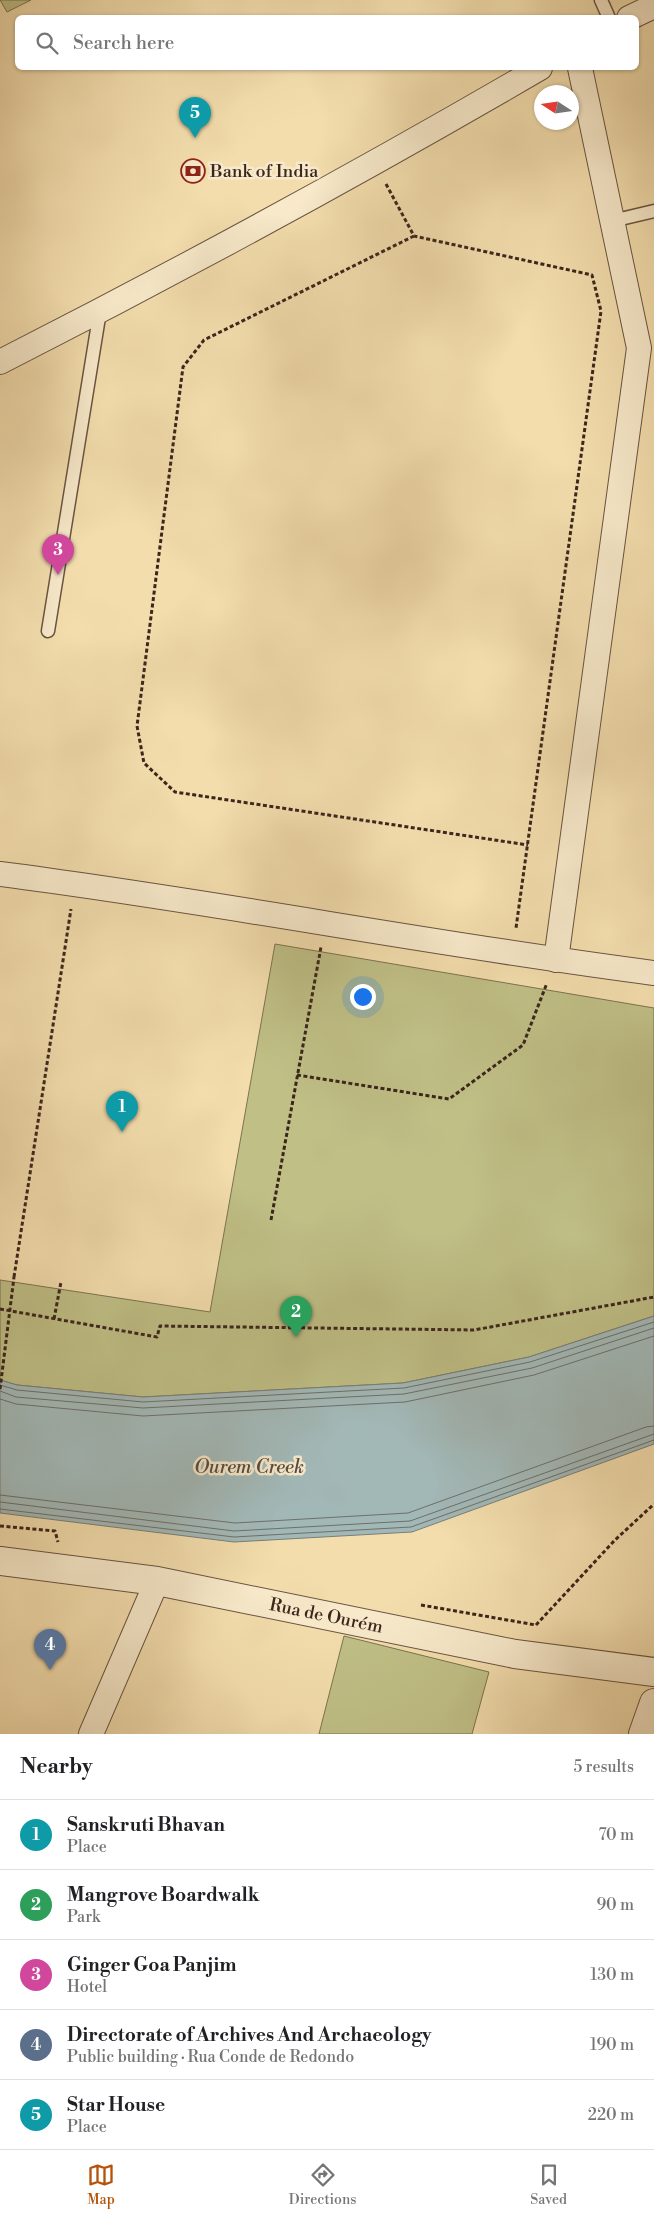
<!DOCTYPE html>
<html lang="en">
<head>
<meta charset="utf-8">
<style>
  body { margin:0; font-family:"Libre Bodoni",serif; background:#f2f2f2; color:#202124 }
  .compass { position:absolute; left:534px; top:85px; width:45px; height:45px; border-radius:50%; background:#fff; box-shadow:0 1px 4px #0004; rotate:282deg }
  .you { position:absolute; left:362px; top:996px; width:18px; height:18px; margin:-12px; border:4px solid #fff; border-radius:50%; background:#1a73e8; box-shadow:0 0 0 8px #1a73e833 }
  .badge { display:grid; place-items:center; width:32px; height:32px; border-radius:50%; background:#b45309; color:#fff; font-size:16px; font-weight:700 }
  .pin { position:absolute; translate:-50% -41px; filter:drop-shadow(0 1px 2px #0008) }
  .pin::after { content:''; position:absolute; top:26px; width:18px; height:15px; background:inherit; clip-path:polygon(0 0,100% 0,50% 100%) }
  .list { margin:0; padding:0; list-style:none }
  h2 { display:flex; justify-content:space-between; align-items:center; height:65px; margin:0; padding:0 20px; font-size:21px }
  h2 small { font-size:16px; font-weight:400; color:#757577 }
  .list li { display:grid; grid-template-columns:32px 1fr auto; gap:15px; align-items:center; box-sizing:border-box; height:70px; padding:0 20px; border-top:1px solid #e0e0e0 }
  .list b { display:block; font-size:19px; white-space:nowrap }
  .list p { margin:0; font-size:16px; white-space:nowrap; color:#757577 }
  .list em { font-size:16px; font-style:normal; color:#757577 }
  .icon { flex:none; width:28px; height:28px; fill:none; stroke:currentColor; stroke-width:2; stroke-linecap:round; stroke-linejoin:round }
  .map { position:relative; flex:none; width:654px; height:1734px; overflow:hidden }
  .search { position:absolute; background:#fff; box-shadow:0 1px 4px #0004; left:15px; right:15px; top:15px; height:55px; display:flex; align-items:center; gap:12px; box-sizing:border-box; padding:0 18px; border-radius:8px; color:#757577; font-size:19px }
  .sheet { height:415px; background:#fff }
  nav { display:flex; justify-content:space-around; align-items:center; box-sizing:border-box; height:70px; border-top:1px solid #e0e0e0; background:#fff; font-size:14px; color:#757577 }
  nav a { display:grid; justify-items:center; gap:2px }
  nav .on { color:#b45309 }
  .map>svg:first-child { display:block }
  .green { fill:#bfbf86; stroke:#7d7252 }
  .water { fill:#a2b8b7; stroke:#797e79 }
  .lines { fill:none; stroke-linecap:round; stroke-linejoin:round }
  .shore { stroke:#6e6f6a; stroke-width:1 }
  .service-casing { stroke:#695441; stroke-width:15 }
  .minor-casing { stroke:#695441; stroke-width:26 }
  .tertiary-casing { stroke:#695441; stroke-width:30 }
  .path { stroke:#3b261d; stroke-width:3; stroke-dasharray:4 2.5; stroke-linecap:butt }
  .service { stroke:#f7e9ca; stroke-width:12 }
  .minor { stroke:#f7e9ca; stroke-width:24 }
  .tertiary { stroke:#f7e9ca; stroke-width:28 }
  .path-bridge { stroke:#3b261d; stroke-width:3; stroke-dasharray:4 2.5; stroke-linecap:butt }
  .labels { text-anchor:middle; stroke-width:5; stroke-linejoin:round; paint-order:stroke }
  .poi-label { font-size:18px; fill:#3b261d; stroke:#f7e9ca; text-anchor:start }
  .street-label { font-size:18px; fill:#3b261d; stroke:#f7e9ca }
  .water-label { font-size:19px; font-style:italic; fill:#554a44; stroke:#f7e9ca }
</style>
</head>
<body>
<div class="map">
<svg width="654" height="1734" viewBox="0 0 654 1734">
  <rect width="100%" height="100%" fill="#f3ddad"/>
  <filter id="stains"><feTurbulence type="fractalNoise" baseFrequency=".004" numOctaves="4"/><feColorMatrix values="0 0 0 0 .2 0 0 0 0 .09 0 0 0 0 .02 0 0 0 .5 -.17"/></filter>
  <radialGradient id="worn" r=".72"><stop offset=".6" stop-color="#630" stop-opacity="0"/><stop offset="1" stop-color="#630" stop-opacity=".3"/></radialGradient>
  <g class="green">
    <polygon points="0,0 31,0 7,12"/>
    <polygon points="275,944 654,1008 654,1316 529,1357 403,1383 143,1397 17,1385 0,1380 0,1280 210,1312"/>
    <polygon points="344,1636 489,1672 472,1734 319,1734"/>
  </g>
  <polygon class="water" points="654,1316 654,1444 412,1532 234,1542 0,1513 0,1380 17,1385 143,1397 403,1383 529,1357"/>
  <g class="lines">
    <g class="shore">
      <polyline points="0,1385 17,1390 143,1402 404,1388 530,1362 654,1322"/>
      <polyline points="0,1391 16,1397 143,1408 404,1394 532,1368 654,1328"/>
      <polyline points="0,1399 16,1404 143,1416 405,1402 534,1375 654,1336"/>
      <polyline points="0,1495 235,1523 408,1513 646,1427 654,1426"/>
      <polyline points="0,1502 234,1531 410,1521 654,1434"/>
      <polyline points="0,1509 234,1537 411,1527 654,1440"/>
    </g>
    <g class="service-casing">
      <g id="service">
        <polyline points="601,0 609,18"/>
        <polyline points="612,221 654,211"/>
        <polyline points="48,631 100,311"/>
      </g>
    </g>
    <g class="minor-casing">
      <g id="minor">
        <polyline points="629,18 654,6"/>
        <path d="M0 362C183 269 363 171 540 68"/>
        <path d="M0 874C219 902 435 945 654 973"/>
        <polyline points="556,960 639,348 580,68"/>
        <polyline points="91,1734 157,1581"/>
      </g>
    </g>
    <g class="tertiary-casing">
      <g id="tertiary">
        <path id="s1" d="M0 1561 157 1581 515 1654 654 1672"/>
        <polyline points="643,1734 654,1703"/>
      </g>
    </g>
    <g class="path">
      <polyline points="386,184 414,236 592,275 601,311 516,928"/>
      <polyline points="414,236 204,340 183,367 137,726 144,763 175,792 528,845"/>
      <polyline points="297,1075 449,1099 523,1045 547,983"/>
      <polyline points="271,1220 321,947"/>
      <polyline points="14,1277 71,909"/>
      <polyline points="0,1309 157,1337 160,1326 474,1330 654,1297"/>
      <polyline points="54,1319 61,1282"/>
      <polyline points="0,1526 55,1531 58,1542"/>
      <polyline points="421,1605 536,1625"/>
      <polyline points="536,1625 615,1540 654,1504"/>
    </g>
    <use href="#service" class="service"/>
    <use href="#minor" class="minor"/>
    <use href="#tertiary" class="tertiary"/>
    <polyline class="path-bridge" points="0,1389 14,1277"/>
  </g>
  <defs>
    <g id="bank-ring" transform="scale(1.25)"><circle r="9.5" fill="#f7e9ca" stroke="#8f2418" stroke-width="1.5"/><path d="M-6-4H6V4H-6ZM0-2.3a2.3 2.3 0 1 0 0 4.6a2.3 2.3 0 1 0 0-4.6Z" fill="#8f2418"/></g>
  </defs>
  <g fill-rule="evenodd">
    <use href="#bank-ring" x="193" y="171"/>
  </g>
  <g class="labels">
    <g class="poi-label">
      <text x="210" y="177">Bank of India</text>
    </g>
    <g class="street-label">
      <text dy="6" stroke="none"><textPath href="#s1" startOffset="331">Rua de Ourém</textPath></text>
    </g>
    <g class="water-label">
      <text x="249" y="1473">Ourem Creek</text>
    </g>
  </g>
  <rect width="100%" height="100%" filter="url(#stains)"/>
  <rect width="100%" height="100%" fill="url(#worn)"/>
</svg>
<svg class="compass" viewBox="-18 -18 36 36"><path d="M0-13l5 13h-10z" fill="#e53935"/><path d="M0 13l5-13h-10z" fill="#757577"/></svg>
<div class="you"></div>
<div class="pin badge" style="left:122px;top:1132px;background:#0f9aa8">1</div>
<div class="pin badge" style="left:296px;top:1337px;background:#2e9e5b">2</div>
<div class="pin badge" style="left:58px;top:575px;background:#d1479c">3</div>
<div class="pin badge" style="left:50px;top:1670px;background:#5c6f8a">4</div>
<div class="pin badge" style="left:195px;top:138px;background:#0f9aa8">5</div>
<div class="search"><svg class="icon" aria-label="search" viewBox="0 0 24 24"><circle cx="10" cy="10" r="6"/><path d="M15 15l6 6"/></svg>Search here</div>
</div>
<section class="sheet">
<h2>Nearby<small>5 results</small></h2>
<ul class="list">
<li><span class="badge" style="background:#0f9aa8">1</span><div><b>Sanskruti Bhavan</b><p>Place</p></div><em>70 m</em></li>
<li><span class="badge" style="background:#2e9e5b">2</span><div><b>Mangrove Boardwalk</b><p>Park</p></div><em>90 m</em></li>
<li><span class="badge" style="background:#d1479c">3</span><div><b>Ginger Goa Panjim</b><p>Hotel</p></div><em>130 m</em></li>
<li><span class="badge" style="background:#5c6f8a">4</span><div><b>Directorate of Archives And Archaeology</b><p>Public building · Rua Conde de Redondo</p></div><em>190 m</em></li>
<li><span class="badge" style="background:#0f9aa8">5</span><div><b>Star House</b><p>Place</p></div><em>220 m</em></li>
</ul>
</section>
<nav>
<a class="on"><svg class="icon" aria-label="map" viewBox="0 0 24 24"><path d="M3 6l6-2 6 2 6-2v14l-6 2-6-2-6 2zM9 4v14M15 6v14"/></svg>Map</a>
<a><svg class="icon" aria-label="directions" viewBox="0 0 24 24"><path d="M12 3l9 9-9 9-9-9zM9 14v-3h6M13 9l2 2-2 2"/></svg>Directions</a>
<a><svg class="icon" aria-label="saved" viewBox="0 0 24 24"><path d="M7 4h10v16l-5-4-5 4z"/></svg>Saved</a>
</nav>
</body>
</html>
